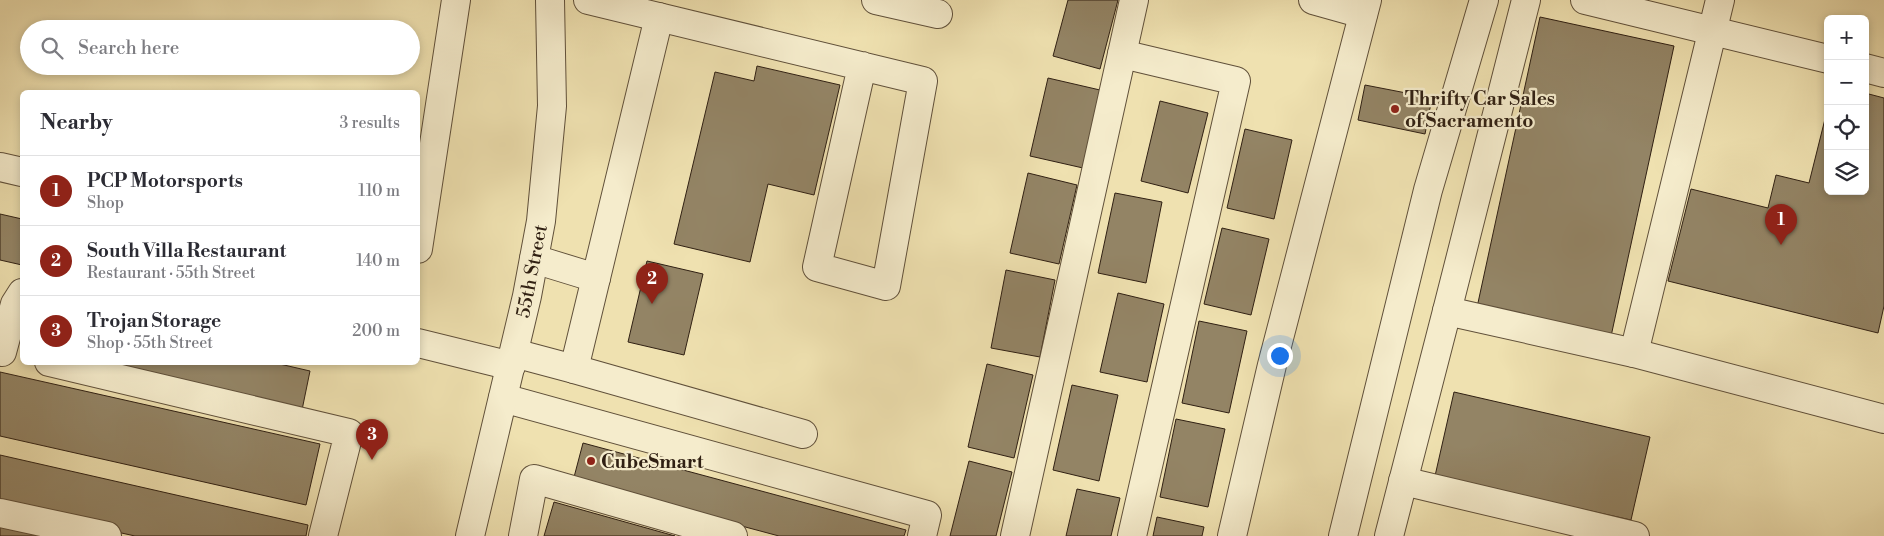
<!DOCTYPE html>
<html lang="en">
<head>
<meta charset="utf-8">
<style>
  body { margin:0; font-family:"Libre Bodoni",serif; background:#f2f2f3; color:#2b2b33 }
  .controls { position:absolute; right:15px; top:15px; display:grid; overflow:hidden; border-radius:8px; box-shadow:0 2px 8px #0003 }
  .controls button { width:45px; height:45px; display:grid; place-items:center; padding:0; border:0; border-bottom:1px solid #e1e1e2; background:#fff; color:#2b2b33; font:25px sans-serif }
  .you { position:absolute; left:1279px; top:355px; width:18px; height:18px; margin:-12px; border:4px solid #fff; border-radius:50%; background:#1a73e8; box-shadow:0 0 0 8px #1a73e833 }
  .badge { display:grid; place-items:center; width:32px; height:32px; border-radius:50%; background:#8f2418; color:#fff; font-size:16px; font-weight:700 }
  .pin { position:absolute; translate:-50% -41px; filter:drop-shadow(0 1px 2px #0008) }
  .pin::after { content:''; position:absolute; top:26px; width:18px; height:15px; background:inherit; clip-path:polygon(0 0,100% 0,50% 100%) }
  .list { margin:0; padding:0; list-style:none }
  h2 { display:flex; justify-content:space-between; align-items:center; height:65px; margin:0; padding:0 20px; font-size:21px }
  h2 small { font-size:16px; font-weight:400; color:#7c7c81 }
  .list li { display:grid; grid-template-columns:32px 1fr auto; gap:15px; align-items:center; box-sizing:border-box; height:70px; padding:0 20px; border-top:1px solid #e1e1e2 }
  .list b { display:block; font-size:19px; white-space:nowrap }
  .list p { margin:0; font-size:16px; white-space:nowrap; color:#7c7c81 }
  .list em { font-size:16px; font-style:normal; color:#7c7c81 }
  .icon { flex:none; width:28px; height:28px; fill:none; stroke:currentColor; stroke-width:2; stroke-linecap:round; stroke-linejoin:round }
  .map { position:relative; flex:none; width:1884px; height:536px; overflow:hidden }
  .search { position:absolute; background:#fff; box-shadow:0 2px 8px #0003; left:20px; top:20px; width:400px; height:55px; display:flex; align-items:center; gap:12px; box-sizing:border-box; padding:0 18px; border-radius:28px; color:#7c7c81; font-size:19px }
  .panel { position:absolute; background:#fff; box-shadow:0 2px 8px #0003; left:20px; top:90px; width:400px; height:275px; border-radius:8px }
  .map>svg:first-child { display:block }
  .building { fill:#938465; stroke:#302013 }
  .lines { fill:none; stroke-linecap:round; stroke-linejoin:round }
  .minor-casing { stroke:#60503a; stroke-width:30 }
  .minor { stroke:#f5eccc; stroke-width:28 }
  .poi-dot { fill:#8f2418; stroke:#f5eccc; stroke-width:2 }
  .labels { text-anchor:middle; stroke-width:4.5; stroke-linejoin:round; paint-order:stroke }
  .poi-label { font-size:19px; font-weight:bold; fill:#302013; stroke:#f5eccc; text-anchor:start }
  .street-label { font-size:19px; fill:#302013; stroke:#f5eccc }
</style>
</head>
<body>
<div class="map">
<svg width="1884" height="536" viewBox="0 0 1884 536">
  <rect width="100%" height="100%" fill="#efe1b0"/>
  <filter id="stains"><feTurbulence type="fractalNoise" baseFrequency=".004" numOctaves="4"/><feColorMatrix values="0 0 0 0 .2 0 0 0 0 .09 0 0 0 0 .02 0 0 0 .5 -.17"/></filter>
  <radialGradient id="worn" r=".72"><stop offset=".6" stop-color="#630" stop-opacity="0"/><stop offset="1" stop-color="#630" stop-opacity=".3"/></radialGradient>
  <g class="building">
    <polygon points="1068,0 1118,0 1100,69 1053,56"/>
    <polygon points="1540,17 1674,46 1610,341 1476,312"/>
    <polygon points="757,66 840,85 814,195 768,184 750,262 674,244 715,72 754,81"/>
    <polygon points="1048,78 1100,90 1083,168 1030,156"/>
    <polygon points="1365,85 1432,98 1425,134 1358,120"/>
    <polygon points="1865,93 1884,98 1884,306 1878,333 1668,281 1691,189 1768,208 1776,175 1809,183 1828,107 1828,191 1865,191"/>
    <polygon points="1160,101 1208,113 1188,193 1141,181"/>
    <polygon points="1245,129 1292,140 1274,219 1227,208"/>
    <polygon points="1028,173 1077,185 1059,264 1010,253"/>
    <polygon points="1115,193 1162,202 1146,283 1098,273"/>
    <polygon points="0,214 22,219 22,265 0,260"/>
    <polygon points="1222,228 1269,239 1251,315 1204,304"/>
    <polygon points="647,261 703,274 684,355 628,342"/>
    <polygon points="1006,270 1055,280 1040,357 991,348"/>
    <polygon points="1118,293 1164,304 1147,382 1100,372"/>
    <polygon points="1199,321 1247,331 1229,413 1182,403"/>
    <polygon points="94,362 271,362 310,371 302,410"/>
    <polygon points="987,364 1033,375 1014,458 968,447"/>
    <polygon points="0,372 320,444 306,505 0,436"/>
    <polygon points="1072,385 1118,395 1099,481 1053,470"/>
    <polygon points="1454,392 1650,437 1631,520 1435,476"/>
    <polygon points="1176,419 1225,429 1208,507 1160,497"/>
    <polygon points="583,443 906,530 904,536 779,536 573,481"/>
    <polygon points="0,455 308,525 306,536 135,536 0,506"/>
    <polygon points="969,461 1012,472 996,536 950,536"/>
    <polygon points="1077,489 1120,498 1111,536 1066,536"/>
    <polygon points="554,502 675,536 544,536"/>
    <polygon points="1157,517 1204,527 1202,536 1153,536"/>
    <polygon points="0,518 79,536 0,536"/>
  </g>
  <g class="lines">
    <g class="minor-casing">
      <g id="minor">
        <polyline points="588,0 923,81 886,286 817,267 862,66"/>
        <polyline points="876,0 938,14"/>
        <polyline points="1313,0 1363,14"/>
        <polyline points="1526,0 1447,311 1634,353"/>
        <polyline points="1585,0 1828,59"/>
        <polyline points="1720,0 1634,353 1884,419"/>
        <polyline points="659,17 574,369 803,434"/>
        <polyline points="1122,54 1236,81 1132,536"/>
        <polyline points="1865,68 1884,73"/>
        <polyline points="0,167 22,172"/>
        <polyline points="418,249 456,0"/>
        <polyline points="534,259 596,278"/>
        <polyline points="418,343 511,366"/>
        <polyline points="2,352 15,304 22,293"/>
        <polyline points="514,353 574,369"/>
        <polyline points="49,362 349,433 323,536"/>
        <polyline points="503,398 927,515 922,536"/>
        <polyline points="1403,481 1635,536"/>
        <polyline points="0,513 107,536"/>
        <polyline points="470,536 527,296 541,221 552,106 550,0"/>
        <polyline points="523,536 534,479 733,536"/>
        <polyline points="1015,536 1134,0"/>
        <polyline points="1232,536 1272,365 1367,0"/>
        <polyline points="1343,536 1428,190 1484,0"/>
        <polyline points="1389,536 1447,311"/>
      </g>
    </g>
    <use href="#minor" class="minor"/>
  </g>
  <g class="poi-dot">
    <circle cx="1395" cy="109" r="5"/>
    <circle cx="591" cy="461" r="5"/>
  </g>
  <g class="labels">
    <g class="poi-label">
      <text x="1405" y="105">Thrifty Car Sales<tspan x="1405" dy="22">of Sacramento</tspan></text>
      <text x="601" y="468">CubeSmart</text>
    </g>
    <g class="street-label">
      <text transform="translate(531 271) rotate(-79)" y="7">55th Street</text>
    </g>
  </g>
  <rect width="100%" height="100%" filter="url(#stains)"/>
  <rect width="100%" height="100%" fill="url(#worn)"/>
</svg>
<div class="controls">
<button>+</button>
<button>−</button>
<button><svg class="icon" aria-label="locate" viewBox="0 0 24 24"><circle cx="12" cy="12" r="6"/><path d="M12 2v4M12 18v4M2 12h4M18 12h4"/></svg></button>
<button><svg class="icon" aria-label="layers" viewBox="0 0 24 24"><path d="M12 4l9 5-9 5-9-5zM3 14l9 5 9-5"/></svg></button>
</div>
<div class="you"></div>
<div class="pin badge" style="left:1781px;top:245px">1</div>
<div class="pin badge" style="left:652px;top:304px">2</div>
<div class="pin badge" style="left:372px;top:460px">3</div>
<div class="search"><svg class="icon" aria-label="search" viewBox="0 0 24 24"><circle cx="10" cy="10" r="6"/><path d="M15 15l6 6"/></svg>Search here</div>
<section class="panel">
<h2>Nearby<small>3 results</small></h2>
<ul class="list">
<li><span class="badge">1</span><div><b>PCP Motorsports</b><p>Shop</p></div><em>110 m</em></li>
<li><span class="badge">2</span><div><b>South Villa Restaurant</b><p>Restaurant · 55th Street</p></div><em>140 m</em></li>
<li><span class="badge">3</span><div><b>Trojan Storage</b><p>Shop · 55th Street</p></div><em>200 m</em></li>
</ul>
</section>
</div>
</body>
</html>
